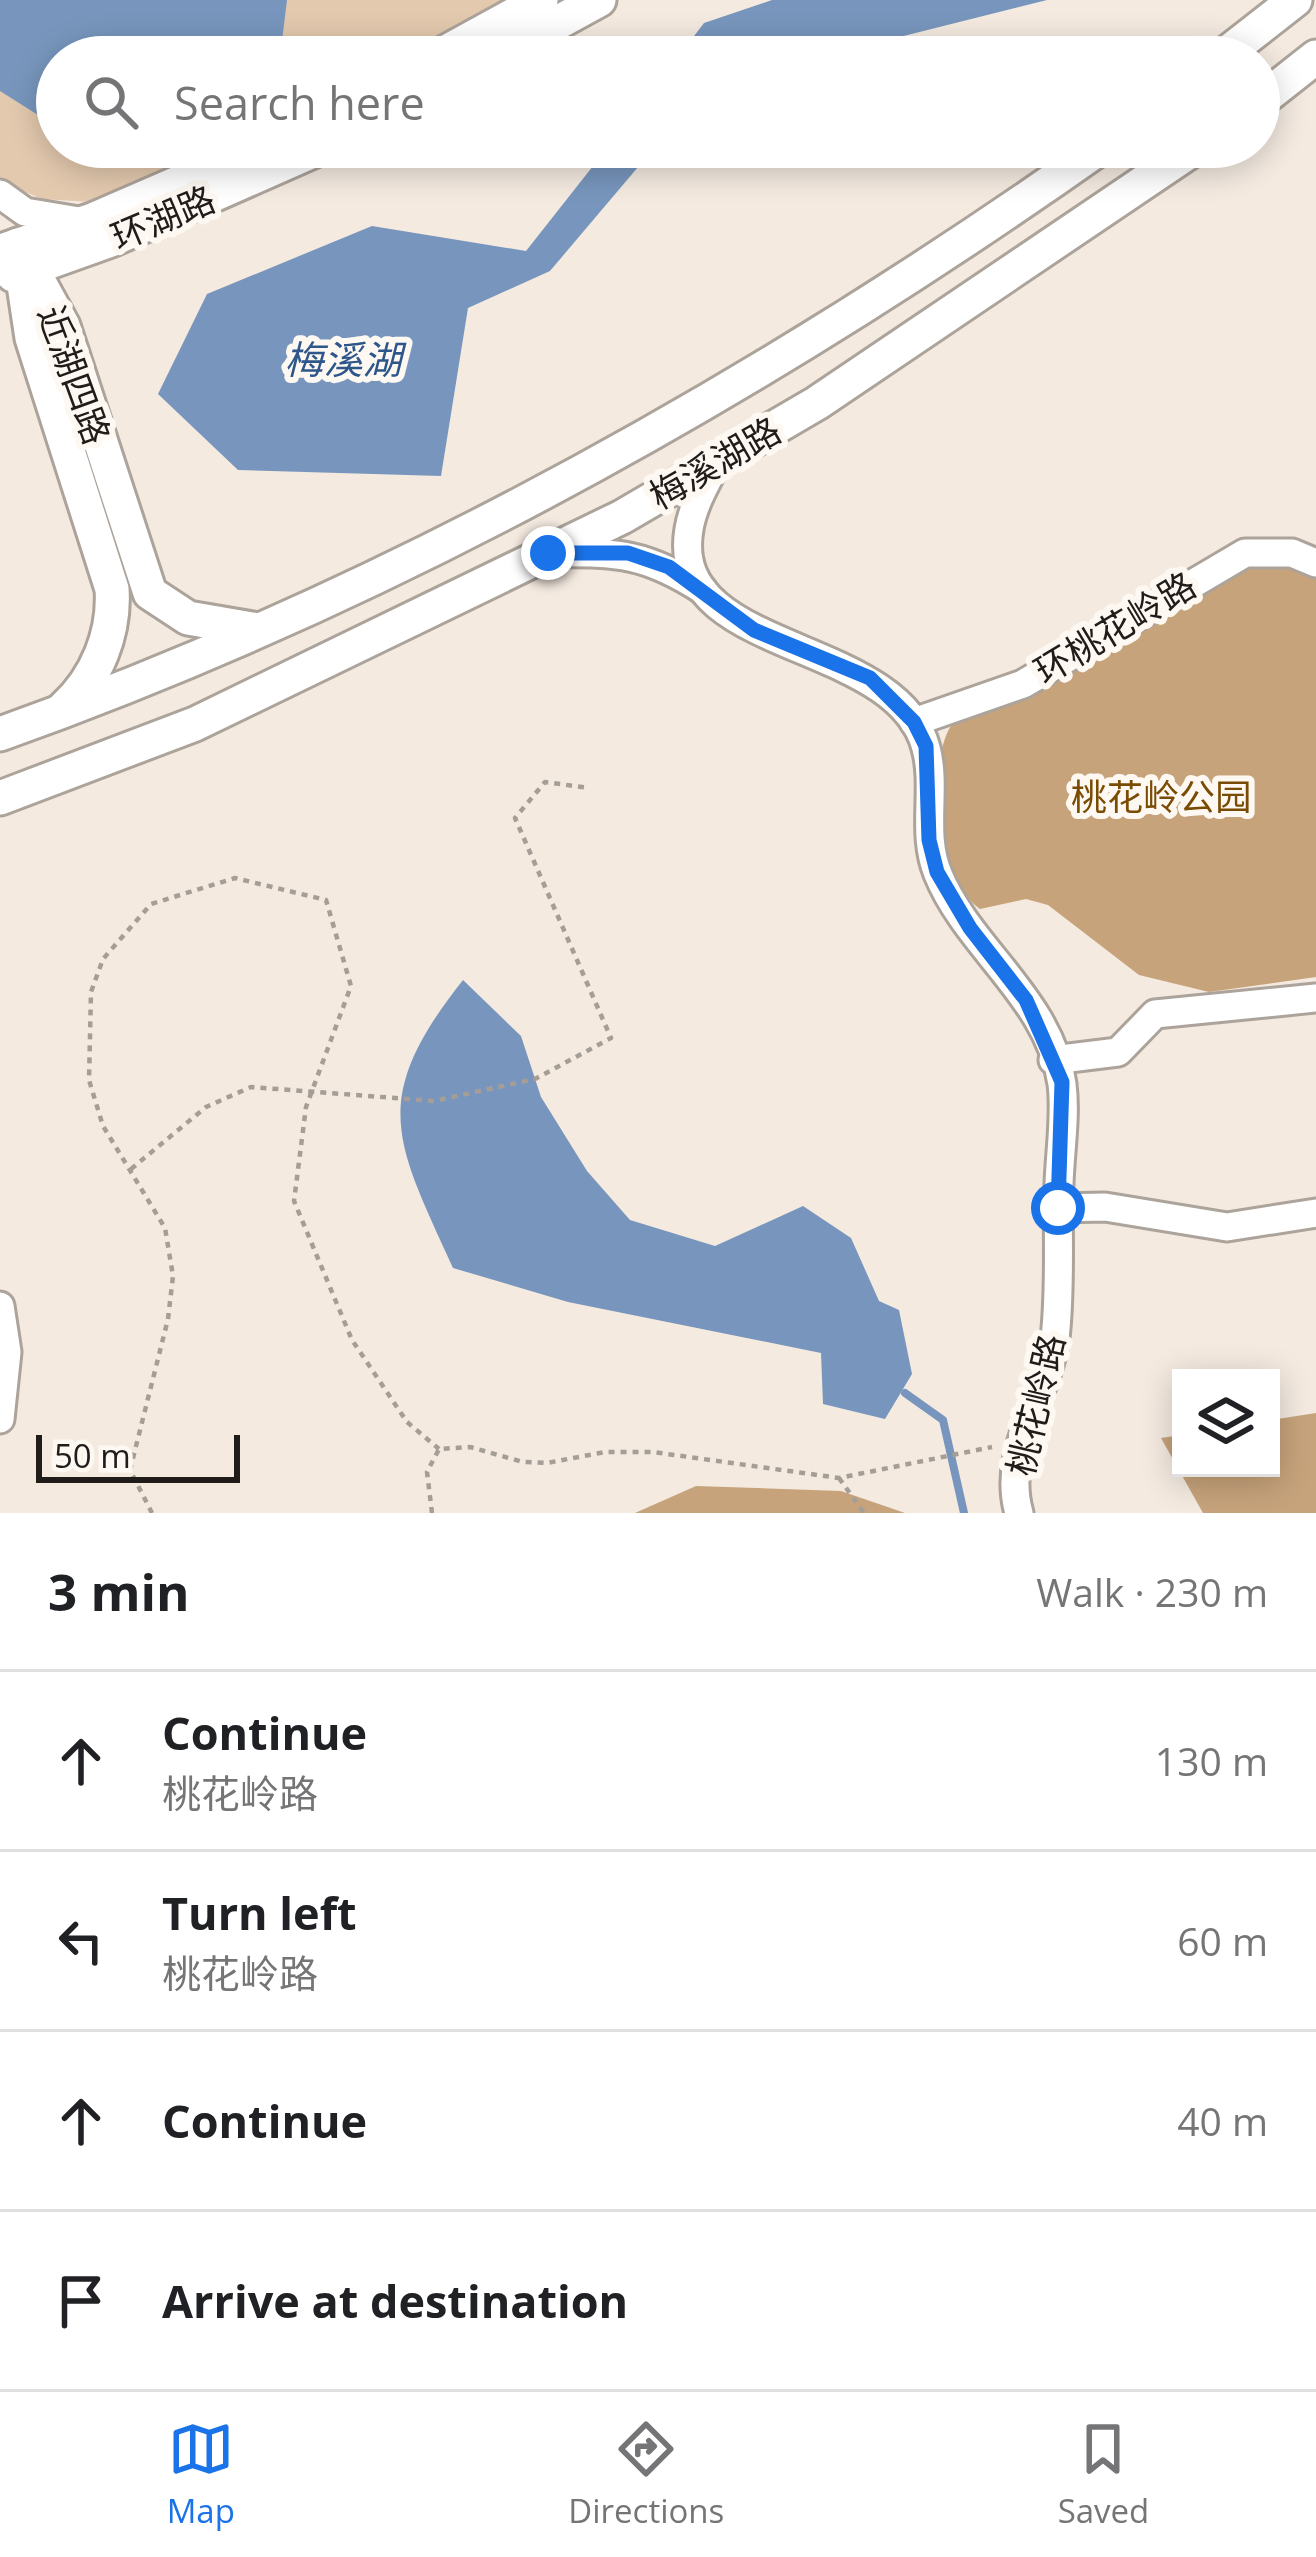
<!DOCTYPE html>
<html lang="en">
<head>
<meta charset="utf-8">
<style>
  body { margin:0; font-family:"Open Sans","Noto Sans SC",sans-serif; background:#f6f6f6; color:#202124 }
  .controls { position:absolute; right:36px; bottom:36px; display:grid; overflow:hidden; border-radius:0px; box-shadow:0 6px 30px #0003 }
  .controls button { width:108px; height:108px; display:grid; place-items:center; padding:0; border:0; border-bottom:3px solid #e0e0e0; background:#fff; color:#202124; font:60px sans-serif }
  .scale { position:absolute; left:36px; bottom:30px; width:204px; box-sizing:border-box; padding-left:12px; border:6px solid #201c19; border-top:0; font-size:33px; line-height:42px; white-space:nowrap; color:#201c19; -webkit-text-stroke:9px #fef8f2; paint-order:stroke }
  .stop { position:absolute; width:36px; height:36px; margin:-27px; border:9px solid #1a73e8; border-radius:50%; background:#fff }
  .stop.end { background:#1a73e8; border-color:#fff; box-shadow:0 3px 12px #0008 }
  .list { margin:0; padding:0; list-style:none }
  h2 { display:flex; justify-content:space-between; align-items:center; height:156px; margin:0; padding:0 48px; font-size:51px }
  h2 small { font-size:39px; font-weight:400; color:#757577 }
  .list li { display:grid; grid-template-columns:78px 1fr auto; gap:36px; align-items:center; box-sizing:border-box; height:180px; padding:0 48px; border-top:3px solid #e0e0e0 }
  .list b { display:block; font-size:45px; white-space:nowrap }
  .list p { margin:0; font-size:39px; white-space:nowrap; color:#757577 }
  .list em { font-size:39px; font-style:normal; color:#757577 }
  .icon { flex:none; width:66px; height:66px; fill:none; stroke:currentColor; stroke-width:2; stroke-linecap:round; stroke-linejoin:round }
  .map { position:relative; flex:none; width:1316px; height:1513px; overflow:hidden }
  .search { position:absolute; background:#fff; box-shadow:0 6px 30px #0003; left:36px; right:36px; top:36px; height:132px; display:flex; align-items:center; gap:30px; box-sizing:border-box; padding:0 42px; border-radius:66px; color:#757577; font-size:45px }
  .sheet { height:876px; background:#fff }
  nav { display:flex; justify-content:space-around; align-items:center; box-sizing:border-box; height:168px; border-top:3px solid #e0e0e0; background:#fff; font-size:33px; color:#757577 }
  nav a { display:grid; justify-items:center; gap:6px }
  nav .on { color:#1a73e8 }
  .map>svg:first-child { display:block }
  .green { fill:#e3c9ae }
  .forest { fill:#c6a37b }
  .water { fill:#7896bd }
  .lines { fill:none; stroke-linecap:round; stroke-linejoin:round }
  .stream { stroke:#7896bd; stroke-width:8 }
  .minor-casing { stroke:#aca39a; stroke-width:33 }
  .major-casing { stroke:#aca39a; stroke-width:39 }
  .path { stroke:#a59e96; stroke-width:4.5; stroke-dasharray:6 6; stroke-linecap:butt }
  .minor { stroke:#fff; stroke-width:27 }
  .major { stroke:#fff; stroke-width:33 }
  .route { stroke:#1a73e8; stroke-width:15 }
  .labels { text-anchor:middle; stroke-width:12; stroke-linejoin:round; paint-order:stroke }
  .street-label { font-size:36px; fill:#201c19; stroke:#fef8f2 }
  .park-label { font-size:36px; fill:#794b03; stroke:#fef8f2 }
  .water-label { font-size:39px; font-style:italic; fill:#2d568a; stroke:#fef8f2 }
</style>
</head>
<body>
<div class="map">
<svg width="1316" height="1513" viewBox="0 0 1316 1513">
  <rect width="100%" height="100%" fill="#f4eae0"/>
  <polygon class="green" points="0,0 506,0 398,57 57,57 57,147 227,147 90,202 42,199 0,181"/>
  <g class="forest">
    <path d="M1266 561 1316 576V977L1209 992 1139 975 1048 905 1026 899 980 909C939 882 922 753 957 718 1069 693 1162 609 1266 561Z"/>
    <polygon points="1316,1413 1316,1513 1203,1513 1161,1438 1181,1435 1181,1468 1271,1468 1271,1420"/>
    <polygon points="696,1486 841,1491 905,1513 635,1513"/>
  </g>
  <g class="water">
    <polygon points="0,0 287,0 280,57 57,57 57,127 0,91"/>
    <polygon points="772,0 1047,0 820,57 750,36 731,57 678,57 704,23"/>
    <polygon points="608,147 655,147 550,271 468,308 441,476 238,470 158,394 207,294 372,226 526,251"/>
    <path d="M463 980 521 1036 541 1097 587 1171 630 1220 715 1246 803 1206 851 1238 879 1301 899 1310 912 1374 885 1419 823 1404 821 1353 568 1302 453 1268C395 1140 368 1100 463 980Z"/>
  </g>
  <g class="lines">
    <polyline class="stream" points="905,1393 943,1420 964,1513"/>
    <g class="minor-casing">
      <g id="minor">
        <polyline points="0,194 25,212 79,221"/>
        <path d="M717 462C706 483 693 505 689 529 667 656 897 636 926 748 937 789 921 833 938 874 968 948 1050 999 1062 1084 1066 1115 1060 1152 1059 1184 1057 1234 1061 1288 1055 1338 1047 1398 1001 1451 1019 1513"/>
        <path d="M553 553C619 552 647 554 703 590"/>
        <polyline points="914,722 1023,684 1245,553 1292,553 1316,563"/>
        <polyline points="1053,1060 1118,1052 1155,1014 1316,998"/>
        <polyline points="1058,1208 1105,1207 1227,1227 1316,1213"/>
        <polyline points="0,1306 7,1352 0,1419"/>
      </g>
    </g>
    <g class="major-casing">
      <g id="major">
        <polyline points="437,57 541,0"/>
        <polyline points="495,57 599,0"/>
        <polyline points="1222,57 1295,0"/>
        <polyline points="1259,102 1316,57"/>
        <path d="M18 245 32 338 112 589C115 633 97 678 64 708"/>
        <polyline points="1,251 95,219 261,147"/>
        <polyline points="28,262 63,326 150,593 188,618 258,630"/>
        <polyline points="13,275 111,240 322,147"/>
        <path d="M0 734C392 594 761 387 1101 147"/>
        <polyline points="0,798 195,724 622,517 817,403 1196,147"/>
      </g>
    </g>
    <g class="path">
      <polyline points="131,1169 206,1107 251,1087 434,1101 535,1079 611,1038 515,818 545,782 589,788"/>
      <polyline points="839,1478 864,1513"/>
      <polyline points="152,1513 130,1470 168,1319 173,1276 165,1228 103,1126 89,1080 91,992 103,959 151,904 235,878 326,900 351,986 306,1107 294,1201 352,1340 407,1422 439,1449"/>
      <polyline points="432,1513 427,1472 439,1449 470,1447 523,1462 547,1463 605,1452 653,1452 839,1478 992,1447"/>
    </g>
    <use href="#minor" class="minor"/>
    <use href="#major" class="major"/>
  </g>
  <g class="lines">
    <polyline class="route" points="548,553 628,553 669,567 754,630 870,678 914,722 926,746 929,840 937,872 970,928 1026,1000 1062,1082 1058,1208"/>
  </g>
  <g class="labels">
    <g class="street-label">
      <text transform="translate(163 218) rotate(-23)" y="13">环湖路</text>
      <text transform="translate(74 375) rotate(70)" y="13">近湖四路</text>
      <text transform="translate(715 463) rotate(-30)" y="13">梅溪湖路</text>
      <text transform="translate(1115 628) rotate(-31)" y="13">环桃花岭路</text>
      <text transform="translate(1036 1405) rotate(-77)" y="13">桃花岭路</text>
    </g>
    <g class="park-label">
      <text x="1161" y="810">桃花岭公园</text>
    </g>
    <g class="water-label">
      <text x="343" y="374">梅溪湖</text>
    </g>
  </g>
</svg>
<div class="controls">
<button><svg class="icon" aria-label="layers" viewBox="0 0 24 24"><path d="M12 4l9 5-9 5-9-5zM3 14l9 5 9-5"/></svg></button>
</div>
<div class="scale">50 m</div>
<div class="stop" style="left:1058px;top:1208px"></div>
<div class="stop end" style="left:548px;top:553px"></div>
<div class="search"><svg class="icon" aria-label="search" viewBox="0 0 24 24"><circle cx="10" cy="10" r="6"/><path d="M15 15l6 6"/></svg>Search here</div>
</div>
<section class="sheet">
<h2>3 min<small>Walk · 230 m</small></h2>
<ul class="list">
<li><svg class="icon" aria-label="ahead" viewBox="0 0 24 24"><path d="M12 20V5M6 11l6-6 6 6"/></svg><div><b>Continue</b><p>桃花岭路</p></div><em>130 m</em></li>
<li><svg class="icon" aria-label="left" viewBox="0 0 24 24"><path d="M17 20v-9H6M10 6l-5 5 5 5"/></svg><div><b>Turn left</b><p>桃花岭路</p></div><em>60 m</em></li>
<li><svg class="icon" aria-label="ahead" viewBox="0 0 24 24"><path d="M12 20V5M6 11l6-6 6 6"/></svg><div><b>Continue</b></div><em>40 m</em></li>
<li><svg class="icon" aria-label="arrive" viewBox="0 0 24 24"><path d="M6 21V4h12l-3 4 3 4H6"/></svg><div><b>Arrive at destination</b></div></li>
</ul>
</section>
<nav>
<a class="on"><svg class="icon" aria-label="map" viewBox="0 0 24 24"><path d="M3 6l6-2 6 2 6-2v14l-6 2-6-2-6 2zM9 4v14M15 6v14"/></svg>Map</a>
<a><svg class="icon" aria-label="directions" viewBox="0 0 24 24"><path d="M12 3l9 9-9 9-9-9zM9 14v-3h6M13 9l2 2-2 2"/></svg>Directions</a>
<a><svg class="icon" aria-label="saved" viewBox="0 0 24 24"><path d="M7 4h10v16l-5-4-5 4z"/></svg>Saved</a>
</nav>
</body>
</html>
